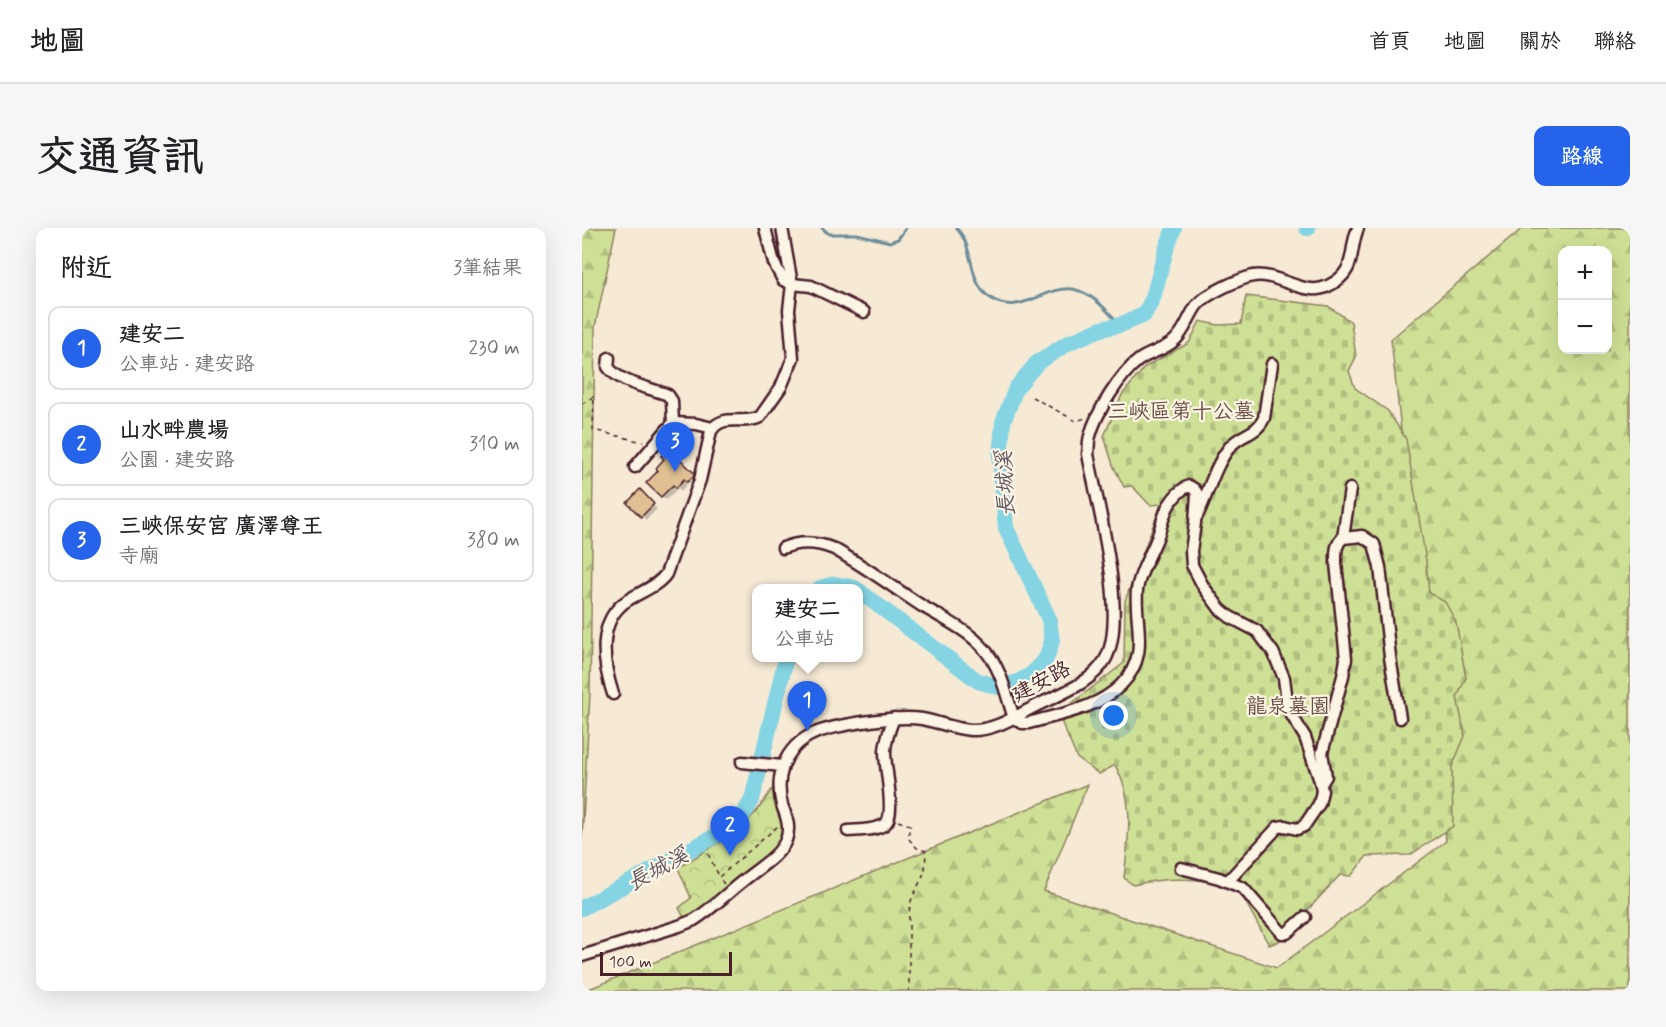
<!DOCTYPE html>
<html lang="zh-TW">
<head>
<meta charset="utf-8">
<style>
  body { margin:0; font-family:Mynerve,"LXGW WenKai TC",sans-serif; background:#f6f6f6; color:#202124 }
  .controls { position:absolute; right:18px; top:18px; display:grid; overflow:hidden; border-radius:12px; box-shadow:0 6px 24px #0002 }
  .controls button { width:54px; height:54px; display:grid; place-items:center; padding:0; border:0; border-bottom:2px solid #e0e0e0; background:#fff; color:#202124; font:30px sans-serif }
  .scale { position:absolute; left:18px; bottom:15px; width:132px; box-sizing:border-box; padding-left:6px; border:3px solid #4a1f2b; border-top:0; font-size:16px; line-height:21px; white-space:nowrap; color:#4a1f2b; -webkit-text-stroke:4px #fcf5e5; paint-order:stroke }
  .you { position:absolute; left:532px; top:488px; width:21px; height:21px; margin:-15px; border:4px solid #fff; border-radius:50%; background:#1a73e8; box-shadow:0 0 0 9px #1a73e833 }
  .badge { display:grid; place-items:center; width:39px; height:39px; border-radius:50%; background:#2563eb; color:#fff; font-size:20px; font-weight:700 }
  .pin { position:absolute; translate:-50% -50px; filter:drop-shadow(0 2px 3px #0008) }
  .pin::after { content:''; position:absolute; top:32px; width:21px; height:18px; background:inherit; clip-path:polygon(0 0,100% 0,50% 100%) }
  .popup { position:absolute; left:170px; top:356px; width:111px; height:78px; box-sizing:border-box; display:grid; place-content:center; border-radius:12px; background:#fff; filter:drop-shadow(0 2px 4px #0005); font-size:20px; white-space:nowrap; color:#757577 }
  .popup b { font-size:22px; color:#202124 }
  .popup::after { content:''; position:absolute; left:50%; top:100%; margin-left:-12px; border:12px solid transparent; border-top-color:#fff }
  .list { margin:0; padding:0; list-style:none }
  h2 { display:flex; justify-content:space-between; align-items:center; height:78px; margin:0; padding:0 24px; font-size:26px }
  h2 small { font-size:20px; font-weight:400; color:#757577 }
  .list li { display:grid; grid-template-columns:39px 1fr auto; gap:18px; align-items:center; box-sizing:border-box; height:84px; margin:0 12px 12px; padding:0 12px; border:2px solid #e0e0e0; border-radius:12px }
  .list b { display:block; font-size:22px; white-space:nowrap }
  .list p { margin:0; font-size:20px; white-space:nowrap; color:#757577 }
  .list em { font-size:20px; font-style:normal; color:#757577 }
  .map { position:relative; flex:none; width:1048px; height:763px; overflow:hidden; border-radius:12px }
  header { display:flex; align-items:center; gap:36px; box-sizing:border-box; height:84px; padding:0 30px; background:#fff; border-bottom:2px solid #e0e0e0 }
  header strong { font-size:28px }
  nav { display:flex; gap:33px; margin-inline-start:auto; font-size:21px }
  .intro { display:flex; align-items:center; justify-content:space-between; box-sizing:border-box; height:144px; padding:0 36px }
  h1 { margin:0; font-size:42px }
  .button { padding:15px 27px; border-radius:12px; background:#2563eb; color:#fff; font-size:21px; font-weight:700 }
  main { display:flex; gap:36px; padding:0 36px }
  aside { flex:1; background:#fff; border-radius:12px; box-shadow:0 6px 24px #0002 }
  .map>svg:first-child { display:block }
  .forest { fill:url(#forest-firs); stroke:#8c8060; stroke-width:1.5; fill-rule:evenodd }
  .cemetery { fill:url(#cemetery-stones); stroke:#8c8060; stroke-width:1.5 }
  .park { fill:url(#park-crowns); stroke:#8c8060; stroke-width:1.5 }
  .shadow { fill:#0003 }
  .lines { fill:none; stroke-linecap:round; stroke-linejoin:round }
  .stream { stroke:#6d8c99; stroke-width:3 }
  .river { stroke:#85d4e3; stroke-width:16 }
  .building { fill:#e0c093; stroke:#4a1f2b; stroke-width:1.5 }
  .minor-casing { stroke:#4a1f2b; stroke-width:15 }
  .path { stroke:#4a1f2b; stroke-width:1.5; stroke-dasharray:4.5 4.5; stroke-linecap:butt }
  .minor { stroke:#fcf5e5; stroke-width:10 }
  .labels { text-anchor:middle; stroke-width:4.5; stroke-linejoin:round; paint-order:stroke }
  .park-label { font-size:21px; fill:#6b4f46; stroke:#fcf5e5 }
  .street-label { font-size:21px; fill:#4a1f2b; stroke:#fcf5e5 }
  .water-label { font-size:22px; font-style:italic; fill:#5c5562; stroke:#fcf5e5 }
</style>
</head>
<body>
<header>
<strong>地圖</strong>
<nav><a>首頁</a><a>地圖</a><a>關於</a><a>聯絡</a></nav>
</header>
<div class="intro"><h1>交通資訊</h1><a class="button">路線</a></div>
<main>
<aside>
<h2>附近<small>3筆結果</small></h2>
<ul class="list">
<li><span class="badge">1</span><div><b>建安二</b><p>公車站 · 建安路</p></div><em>230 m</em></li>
<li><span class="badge">2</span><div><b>山水畔農場</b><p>公園 · 建安路</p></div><em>310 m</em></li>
<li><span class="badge">3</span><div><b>三峽保安宮 廣澤尊王</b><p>寺廟</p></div><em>380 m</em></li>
</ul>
</aside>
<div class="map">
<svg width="1048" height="763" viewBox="0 0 1048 763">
  <defs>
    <pattern id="forest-firs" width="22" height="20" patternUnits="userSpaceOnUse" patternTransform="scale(1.5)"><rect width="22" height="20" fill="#cee095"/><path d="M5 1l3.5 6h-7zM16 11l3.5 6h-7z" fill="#b2c081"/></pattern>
    <pattern id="cemetery-stones" width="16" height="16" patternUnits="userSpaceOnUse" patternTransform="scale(1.5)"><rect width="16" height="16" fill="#cee095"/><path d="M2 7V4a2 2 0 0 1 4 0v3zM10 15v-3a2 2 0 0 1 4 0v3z" fill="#b2c081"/></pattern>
    <pattern id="park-crowns" width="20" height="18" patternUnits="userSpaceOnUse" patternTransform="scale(1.5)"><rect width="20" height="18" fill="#cee095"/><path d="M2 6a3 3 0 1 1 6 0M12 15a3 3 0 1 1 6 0" fill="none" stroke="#b2c081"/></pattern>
  </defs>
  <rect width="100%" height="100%" fill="#f6ead5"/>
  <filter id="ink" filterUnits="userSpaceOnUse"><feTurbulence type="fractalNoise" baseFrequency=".0167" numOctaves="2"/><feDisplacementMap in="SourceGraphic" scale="12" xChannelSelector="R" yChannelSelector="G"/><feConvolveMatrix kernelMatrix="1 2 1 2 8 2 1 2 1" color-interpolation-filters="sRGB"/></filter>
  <g filter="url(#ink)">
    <g class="forest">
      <polygon points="0,0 34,0 13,99 8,465 0,610"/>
      <path d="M941 0H1048V763H2L506 556 462 663 695 740 864 613 809 111ZM981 22H1026V122H981Z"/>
    </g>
    <path class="cemetery" d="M664 68 746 78 769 94 774 129 767 143 773 160 806 183 824 211 844 333 847 365 863 374 874 394 884 450 875 469 883 508 870 539 871 598 828 627 785 628 769 648 758 647 697 713 687 717 656 660C620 650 588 648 551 657L542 650C546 611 554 573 533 537L517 546 495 530 476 486 542 435 543 373 579 276 568 277 550 258 542 259 531 237 522 208 540 167 563 139 607 115 618 93 636 97 659 96Z"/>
    <polygon class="park" points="190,561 202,598 197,617 104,693 97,680 109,670 96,640 160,600 178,579"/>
    <g class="shadow">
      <polygon points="87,222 116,251 110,257 107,254 99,263 96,260 84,272 66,255 78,243"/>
      <polygon points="58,264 75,281 64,292 47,275"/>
    </g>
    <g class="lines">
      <g class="stream">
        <polyline points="240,0 247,6 275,6 308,14 316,11 324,0"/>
        <path d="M374 0C393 18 385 53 407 69 437 91 462 57 491 61 510 65 526 83 538 97"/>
      </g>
      <g class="river">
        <polyline points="725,0 726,0"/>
        <polyline points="238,360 253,356 273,360"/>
        <polyline points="276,362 396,453 417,459 436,454 450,446 464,431 470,413 467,391 424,300 418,230 421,194 434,160 455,135 486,115 519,101 538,97 562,87 571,70 583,25 592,0"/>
        <polyline points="0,680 139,605 159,590 170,572 204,430"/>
      </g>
    </g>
    <g class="building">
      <polygon points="87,220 113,246 105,254 102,251 94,260 91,257 79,269 64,255 76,243 74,240 82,231 79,228"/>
      <polygon points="58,261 72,276 59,289 45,275"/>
    </g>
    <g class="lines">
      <g class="minor-casing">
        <g id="minor">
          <polyline points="183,0 192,35 201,52 210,56 229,58 282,84"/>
          <path d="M27 130 26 139C39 156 67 159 86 167L90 173 91 195"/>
          <polyline points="53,239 91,195 114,196 131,200"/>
          <path d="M615 288C626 266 632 239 647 220 658 205 674 208 682 190L690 136"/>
          <polyline points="761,310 768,261"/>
          <path d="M201 320C218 313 235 314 252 321 282 338 311 359 340 378 365 393 393 405 409 430 421 448 425 470 432 490L440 495H447C478 486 515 481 539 457 569 426 552 398 555 362 557 345 567 330 573 315 579 303 580 289 587 277 592 269 598 261 607 258L612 261 615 265 613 295 609 323 610 337 621 358 638 381 648 389 675 403 691 424 702 450 706 481 723 509 738 553 740 563 737 576 722 598 715 601 703 598 696 599 646 653"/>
          <path d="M31 466C21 436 14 392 46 372 58 364 76 358 84 346L118 252 129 203C141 184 161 198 178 189L199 159 211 130 207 82 210 56 200 0"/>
          <polyline points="160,534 200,538"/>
          <path d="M739 556 744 548 740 525 761 448 764 431 754 335C754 326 753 316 761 310L780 308 792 316 798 339 808 429 818 490"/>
          <path d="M266 603C276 602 294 603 303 596 315 587 302 538 303 522 304 511 308 500 312 490"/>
          <polyline points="599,640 637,650 661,660 700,705 705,705 723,689"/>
          <path d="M0 728 97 698 112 692C130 681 145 665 162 652 176 640 197 629 204 612 209 599 204 588 200 577 193 550 201 524 225 509 244 497 317 487 340 491 356 494 373 501 389 502 415 503 438 485 460 475 483 464 510 454 523 432 547 390 515 275 506 226 507 220 506 214 508 208 514 185 538 146 557 132 568 124 583 122 593 112 604 102 606 89 615 77 624 66 657 51 671 48 697 44 722 70 746 58 776 43 766 24 776 0"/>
        </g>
      </g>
      <g class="path">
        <polyline points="450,169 494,193 504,190"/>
        <polyline points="0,176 12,168 11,202 61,214"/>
        <polyline points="316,593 328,597 326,610 335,620 344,623 343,643 329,673 327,684 327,763"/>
        <polyline points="126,626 137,648"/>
        <polyline points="142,656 137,649 196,598"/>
      </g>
      <use href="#minor" class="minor"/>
    </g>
  </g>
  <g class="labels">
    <g class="park-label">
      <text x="599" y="190">三峽區第十公墓</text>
      <text x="706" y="485">龍泉墓園</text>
    </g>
    <g class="street-label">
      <text transform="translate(459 453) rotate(-28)" y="7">建安路</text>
    </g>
    <g class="water-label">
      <text transform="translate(422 256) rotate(-93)" y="8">長城溪</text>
      <text transform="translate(75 640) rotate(-29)" y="8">長城溪</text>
    </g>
  </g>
</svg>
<div class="controls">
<button>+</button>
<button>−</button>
</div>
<div class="scale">100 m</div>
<div class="you"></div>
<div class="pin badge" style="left:225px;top:503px">1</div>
<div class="popup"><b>建安二</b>公車站</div>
<div class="pin badge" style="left:148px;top:628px">2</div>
<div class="pin badge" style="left:93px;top:244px">3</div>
</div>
</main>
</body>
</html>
